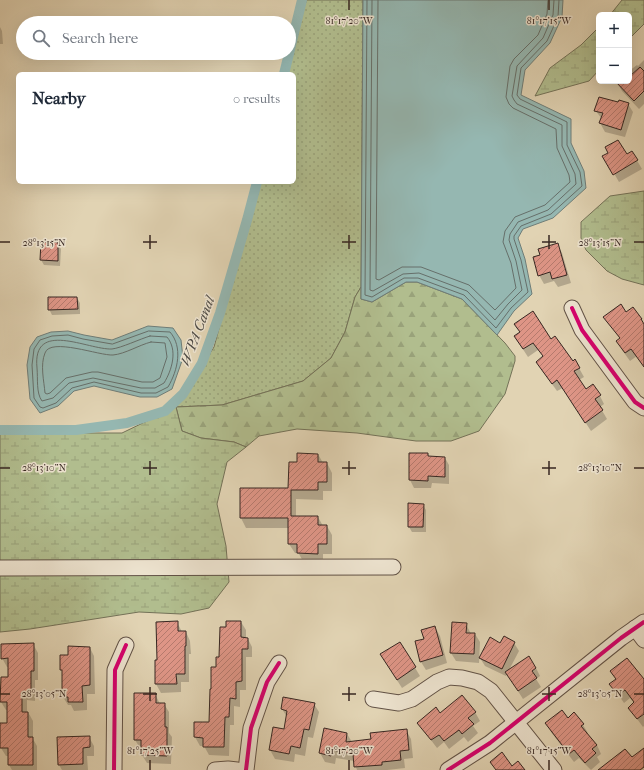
<!DOCTYPE html>
<html lang="en">
<head>
<meta charset="utf-8">
<style>
  body { margin:0; font-family:"IM FELL French Canon",serif; background:#f2f2f3; color:#1f2937 }
  .controls { position:absolute; right:12px; top:12px; display:grid; overflow:hidden; border-radius:6px; box-shadow:0 4px 16px #0002 }
  .controls button { width:36px; height:36px; display:grid; place-items:center; padding:0; border:0; border-bottom:1px solid #e0e1e3; background:#fff; color:#1f2937; font:20px sans-serif }
  .list { margin:0; padding:0; list-style:none }
  h2 { display:flex; justify-content:space-between; align-items:center; height:52px; margin:0; padding:0 16px; font-size:17px }
  h2 small { font-size:13px; font-weight:400; color:#747a83 }
  .icon { flex:none; width:22px; height:22px; fill:none; stroke:currentColor; stroke-width:2; stroke-linecap:round; stroke-linejoin:round }
  .map { position:relative; flex:none; width:644px; height:770px; overflow:hidden }
  .search { position:absolute; background:#fff; box-shadow:0 4px 16px #0002; left:16px; top:16px; width:280px; height:44px; display:flex; align-items:center; gap:10px; box-sizing:border-box; padding:0 14px; border-radius:22px; color:#747a83; font-size:15px }
  .panel { position:absolute; background:#fff; box-shadow:0 4px 16px #0002; left:16px; top:72px; width:280px; height:112px; border-radius:6px }
  .map>svg:first-child { display:block }
  .grass { fill:url(#grass-dots); stroke:#747258 }
  .forest { fill:url(#forest-firs); stroke:#747258 }
  .wetland { fill:url(#wetland-marsh); stroke:#747258 }
  .water { fill:#95b7b1; stroke:#6f7d78 }
  .shadow { fill:#0003 }
  .lines { fill:none; stroke-linecap:round; stroke-linejoin:round }
  .shore { stroke:#666f6a; stroke-width:1 }
  .canal { stroke:#95b7b1; stroke-width:10 }
  .building { fill:url(#building-hatch); stroke:#372722 }
  .minor-casing { stroke:#625246; stroke-width:17 }
  .minor { stroke:#ece2ce; stroke-width:15 }
  .cycleway-casing { stroke:#ece2ce; stroke-width:6 }
  .cycleway { stroke:#d6006c; stroke-width:4 }
  .ticks { fill:none; stroke:#372722; stroke-width:1.5 }
  .labels { text-anchor:middle; stroke-width:3; stroke-linejoin:round; paint-order:stroke }
  .water-label { font-size:14px; font-style:italic; fill:#4e4b46; stroke:#ece2ce }
  .ticks-label { font-size:10px; text-anchor:middle; fill:#372722; stroke:#ece2ce; stroke-width:3; stroke-linejoin:round; paint-order:stroke }
</style>
</head>
<body>
<div class="map">
<svg width="644" height="770" viewBox="0 0 644 770">
  <defs>
    <pattern id="grass-dots" width="8" height="8" patternUnits="userSpaceOnUse"><rect width="8" height="8" fill="#b1bd8e"/><path d="M2 2h.1M6 6h.1" fill="none" stroke="#99a27a" stroke-width="1.8" stroke-linecap="round"/></pattern>
    <pattern id="forest-firs" width="22" height="20" patternUnits="userSpaceOnUse"><rect width="22" height="20" fill="#b1bd8e"/><path d="M5 1l3.5 6h-7zM16 11l3.5 6h-7z" fill="#99a27a"/></pattern>
    <pattern id="wetland-marsh" width="20" height="14" patternUnits="userSpaceOnUse"><rect width="20" height="14" fill="#b1bd8e"/><path d="M1 5h8M5 5V1M11 12h8M15 12V8" fill="none" stroke="#99a27a"/></pattern>
    <pattern id="building-hatch" width="6" height="6" patternUnits="userSpaceOnUse"><rect width="6" height="6" fill="#de9586"/><path d="M-1 1l2-2M0 6l6-6M5 7l2-2" fill="none" stroke="#b57a6d"/></pattern>
  </defs>
  <rect width="100%" height="100%" fill="#e1d3b3"/>
  <filter id="stains"><feTurbulence type="fractalNoise" baseFrequency=".005" numOctaves="4"/><feColorMatrix values="0 0 0 0 .2 0 0 0 0 .09 0 0 0 0 .02 0 0 0 .5 -.17"/></filter>
  <radialGradient id="worn" r=".72"><stop offset=".6" stop-color="#630" stop-opacity="0"/><stop offset="1" stop-color="#630" stop-opacity=".3"/></radialGradient>
  <polygon class="grass" points="303,0 363,0 361,287 355,297 345,332 331,358 303,381 222,405 176,407 214,347 259,182 294,182 294,74 285,74"/>
  <polygon class="forest" points="406,282 417,282 462,299 505,343 515,356 515,361 505,394 479,431 451,441 416,441 357,433 297,429 259,436 246,447 234,442 201,438 182,431 176,407 222,405 303,381 331,358 345,332 355,297 361,287 361,299 372,302"/>
  <g class="wetland">
    <polygon points="622,0 644,0 644,24 629,39 629,15 610,15"/>
    <polygon points="599,27 599,70 589,81 535,96 550,68 581,45"/>
    <polygon points="644,191 644,285 622,279 607,271 586,250 581,238 581,222 610,196"/>
    <polygon points="176,407 182,431 201,438 234,442 246,447 227,462 217,504 226,546 229,582 209,608 181,614 139,612 30,629 0,632 0,433 122,433"/>
  </g>
  <g class="water">
    <polygon points="363,0 563,0 562,17 550,43 525,70 521,95 571,119 571,143 584,171 586,188 553,218 523,229 518,238 525,259 532,294 514,311 497,335 462,299 417,282 406,282 372,302 361,299"/>
    <polygon points="148,326 173,328 181,340 183,358 172,389 157,397 140,397 94,386 74,391 58,406 40,413 30,399 27,365 30,347 37,337 51,332 68,331 84,335 112,340"/>
  </g>
  <g class="shadow">
    <polygon points="0,27 2,31 3,44 0,44"/>
    <polygon points="644,60 644,104 639,109 622,91 617,82 619,81 629,81 629,71 637,65 638,66"/>
    <polygon points="619,104 628,104 633,112 625,137 605,132 600,123 602,119 595,110"/>
    <polygon points="632,152 642,169 619,182 604,156 626,155"/>
    <polygon points="42,243 57,243 61,249 60,266 44,265 41,260"/>
    <polygon points="557,244 562,253 571,283 558,287 554,281 544,284 539,275 541,255"/>
    <polygon points="77,298 80,303 80,314 52,315 49,309"/>
    <polygon points="626,313 644,325 644,367 637,356 630,361 622,350 620,339 605,317"/>
    <polygon points="515,337 551,340 573,362 575,361 584,377 579,380 585,390 600,396 604,404 600,407 607,419 591,431 563,388 557,391 542,370 544,357 538,350 528,357"/>
    <polygon points="318,454 323,463 327,463 332,473 332,491 323,491 323,500 296,499 296,517 318,517 323,526 327,526 332,535 332,554 323,554 323,563 304,563 299,554 295,553 289,544 289,528 246,528 241,518 241,489 289,489 298,463"/>
    <polygon points="410,454 428,454 429,457 445,458 449,465 449,484 432,483 431,488 414,488 410,480"/>
    <polygon points="423,505 426,510 426,532 412,532 409,527"/>
    <polygon points="177,622 182,632 186,632 190,641 191,654 189,654 189,682 181,682 181,692 161,693 156,684 156,661 158,661"/>
    <polygon points="241,622 246,630 246,639 248,639 252,647 252,657 246,657 246,690 240,690 240,707 234,706 234,725 230,725 229,756 209,755 204,746 200,746 195,737 210,723 212,690 226,628"/>
    <polygon points="466,624 471,634 475,634 480,642 479,663 456,661 451,653"/>
    <polygon points="435,627 440,636 447,663 426,670 421,662"/>
    <polygon points="400,643 420,676 402,688 386,663"/>
    <polygon points="514,643 519,651 509,670 536,668 540,676 536,679 541,687 523,699 507,674 506,676 485,666 480,658 501,644"/>
    <polygon points="33,644 38,653 38,680 35,680 35,701 27,700 27,712 28,712 33,721 33,739 37,746 37,770 12,770 9,765 9,756 6,756 1,748 8,724 8,710 6,710 1,702 9,678 9,667 7,667 2,658"/>
    <polygon points="90,648 94,656 95,694 87,694 87,710 74,711 71,705 68,705 63,697 63,673 61,669 69,656"/>
    <polygon points="611,671 644,681 644,726 643,727 629,708 634,703 630,698 624,703 611,684 616,680"/>
    <polygon points="155,694 160,704 164,704 169,712 169,733 172,737 171,764 147,763 142,755 142,748 140,748 135,740"/>
    <polygon points="314,704 319,712 313,738 308,737 305,756 295,754 294,762 275,759 270,750 274,728 284,730 287,717 282,709"/>
    <polygon points="475,712 480,721 473,726 478,733 468,742 464,737 449,749 444,742 437,748 418,723 440,714"/>
    <polygon points="574,714 583,725 588,733 587,734 597,745 601,754 597,757 600,762 591,770 579,758 574,762 551,732 546,723 567,719"/>
    <polygon points="406,730 411,739 413,758 404,759 405,768 387,770 357,770 354,761 336,758 335,764 325,762 320,753 347,734 352,742 372,740"/>
    <polygon points="89,737 94,746 94,756 87,756 88,770 62,770 59,765 58,738"/>
  </g>
  <g class="lines">
    <g class="shore">
      <polyline points="367,0 365,295 372,297 404,278 418,278 464,295 496,328 511,308 528,292 521,260 514,239 514,236 521,226 551,214 582,186 580,172 567,145 567,122 520,99 517,95 521,68 547,41 558,17 559,0"/>
      <polyline points="372,0 370,290 373,291 403,274 419,273 467,291 495,320 508,304 522,290 516,261 509,240 510,234 518,222 548,210 576,184 575,174 562,146 562,125 517,104 514,100 512,96 517,66 543,38 553,15 554,0"/>
      <polyline points="378,0 376,279 379,280 402,267 421,267 469,285 495,310 516,288 511,263 503,242 505,231 515,217 545,205 570,182 569,175 557,148 556,129 513,108 509,104 506,97 510,66 514,59 538,35 547,14 548,0"/>
      <path d="M149 331 170 332C183 347 178 370 168 387L156 393H141L94 382 72 388 56 403 43 408 40 407 34 398 32 365 34 349 40 340 52 336 68 335 83 339 112 344Z"/>
      <path d="M150 336 167 337C178 350 172 370 164 383L155 388H141L93 378 69 383 53 398 42 401C36 393 38 379 37 368 32 319 88 350 112 349 121 348 140 339 150 336Z"/>
      <path d="M151 342 165 343 167 357 160 378 153 382H142L98 372H92L66 378 50 393 47 394 45 393C44 381 40 365 45 353 50 337 100 356 113 355 125 354 139 345 151 342Z"/>
    </g>
    <g class="canal">
      <polyline points="284,74 302,0"/>
      <polyline points="0,430 76,430 127,423 165,411 183,394 202,363 220,313 247,220 257,182"/>
    </g>
  </g>
  <g class="building">
    <polygon points="640,67 644,71 644,91 634,101 615,81 629,81 629,77"/>
    <polygon points="599,97 618,102 619,100 629,103 621,130 599,123 603,113 594,111"/>
    <polygon points="618,140 627,154 632,151 638,160 613,175 602,156 608,153 605,147"/>
    <polygon points="41,242 58,242 58,261 40,260"/>
    <polygon points="558,243 567,275 552,279 550,272 538,276 533,257 540,255 538,249"/>
    <polygon points="48,297 77,297 78,309 48,310"/>
    <polygon points="621,304 626,312 633,307 642,319 641,319 644,324 644,367 631,349 625,353 616,341 620,338 603,317"/>
    <polygon points="533,311 551,339 555,336 573,361 575,359 580,368 574,371 586,389 593,384 601,395 595,399 603,410 585,423 557,380 552,384 536,362 543,356 533,343 523,349 514,336 520,332 514,324"/>
    <polygon points="297,453 318,454 318,462 327,462 327,482 318,482 318,490 291,490 291,516 318,516 318,525 327,525 327,544 318,544 318,554 297,553 297,544 288,544 288,518 240,518 240,488 288,488 289,462 297,462"/>
    <polygon points="409,453 428,453 428,456 445,457 445,477 428,476 428,481 409,480"/>
    <polygon points="408,503 424,504 423,527 408,527"/>
    <polygon points="178,621 178,631 186,631 186,646 185,646 185,674 176,674 177,684 155,684 155,660 157,660 156,622"/>
    <polygon points="226,621 241,621 241,637 248,638 248,649 242,649 242,681 236,682 236,699 230,698 229,717 225,717 224,747 203,747 203,738 194,737 194,722 209,722 210,689 211,689 211,667 216,667 216,657 219,657 220,627 226,627"/>
    <polygon points="452,622 467,623 466,633 475,633 474,654 450,653"/>
    <polygon points="435,626 443,655 420,662 415,641 424,639 421,630"/>
    <polygon points="504,636 515,642 502,669 479,658 490,637 500,643"/>
    <polygon points="400,642 416,667 397,680 380,654"/>
    <polygon points="34,643 34,671 31,671 31,692 22,692 22,712 28,712 28,737 33,737 33,765 8,765 8,748 0,748 0,723 7,723 7,702 0,702 1,677 8,677 8,658 1,659 1,644"/>
    <polygon points="68,646 90,647 90,685 82,686 83,702 68,702 68,697 62,697 62,670 60,670 60,655 68,655"/>
    <polygon points="529,656 536,668 532,671 537,678 518,691 505,672"/>
    <polygon points="627,658 644,679 644,714 637,719 628,708 634,702 625,690 618,695 609,684 616,679 610,671"/>
    <polygon points="134,693 156,693 156,703 165,703 165,727 167,727 167,756 141,755 141,740 134,740"/>
    <polygon points="462,695 476,712 468,718 474,724 462,734 459,730 444,741 439,735 431,740 417,723 436,707 440,713"/>
    <polygon points="283,697 315,703 309,730 304,729 300,748 291,746 289,754 269,750 273,727 284,729 287,711 281,709"/>
    <polygon points="562,710 568,718 574,712 584,724 581,726 597,745 592,749 596,753 585,763 574,750 569,754 545,723"/>
    <polygon points="324,728 347,733 346,742 371,739 370,733 407,729 409,750 400,751 401,760 382,762 382,765 354,767 353,754 332,750 331,756 319,753"/>
    <polygon points="90,736 90,747 83,748 83,764 58,765 57,737"/>
    <polygon points="644,748 644,767 640,770 598,770 625,749 632,757"/>
    <polygon points="502,752 512,766 518,761 525,770 496,770 490,762"/>
  </g>
  <g class="lines">
    <g class="minor-casing">
      <g id="minor">
        <polyline points="572,308 582,330 635,402 644,408"/>
        <polyline points="0,568 393,567"/>
        <polyline points="635,628 644,640"/>
        <polyline points="373,699 399,703 412,699 437,682 449,677 462,678 478,682 491,691 554,770"/>
        <polyline points="114,770 115,670 126,645"/>
        <polyline points="215,770 228,769 237,770"/>
        <polyline points="246,770 251,728 267,682 279,663"/>
        <polyline points="448,770 490,743 621,638 644,622"/>
      </g>
    </g>
    <use href="#minor" class="minor"/>
    <g class="cycleway-casing">
      <g id="cycleway">
        <polyline points="572,308 582,330 635,402 644,408"/>
        <polyline points="114,770 115,670 126,645"/>
        <polyline points="246,770 251,728 267,682 279,663"/>
        <polyline points="448,770 490,743 621,638 644,622"/>
      </g>
    </g>
    <use href="#cycleway" class="cycleway"/>
  </g>
  <path class="ticks" d="M349 0V10M549 0V10M150 235V249M349 235V249M549 235V249M0 242H10M143 242H157M342 242H356M542 242H556M634 242H644M150 461V475M349 461V475M549 461V475M0 468H10M143 468H157M342 468H356M542 468H556M634 468H644M150 687V701M349 687V701M549 687V701M0 694H10M143 694H157M342 694H356M542 694H556M634 694H644M150 760V770M349 760V770M549 760V770"/>
  <g class="labels">
    <g class="water-label">
      <text transform="translate(197 331) rotate(-69)" y="5">WPA Canal</text>
    </g>
  </g>
  <g class="ticks-label">
    <text x="349" y="24">81°17'20"W</text>
    <text x="549" y="24">81°17'15"W</text>
    <text x="44" y="246">28°13'15"N</text>
    <text x="600" y="246">28°13'15"N</text>
    <text x="44" y="471">28°13'10"N</text>
    <text x="600" y="471">28°13'10"N</text>
    <text x="44" y="697">28°13'05"N</text>
    <text x="600" y="697">28°13'05"N</text>
    <text x="150" y="754">81°17'25"W</text>
    <text x="349" y="754">81°17'20"W</text>
    <text x="549" y="754">81°17'15"W</text>
  </g>
  <rect width="100%" height="100%" filter="url(#stains)"/>
  <rect width="100%" height="100%" fill="url(#worn)"/>
</svg>
<div class="controls">
<button>+</button>
<button>−</button>
</div>
<div class="search"><svg class="icon" aria-label="search" viewBox="0 0 24 24"><circle cx="10" cy="10" r="6"/><path d="M15 15l6 6"/></svg>Search here</div>
<section class="panel">
<h2>Nearby<small>0 results</small></h2>
<ul class="list">
</ul>
</section>
</div>
</body>
</html>
